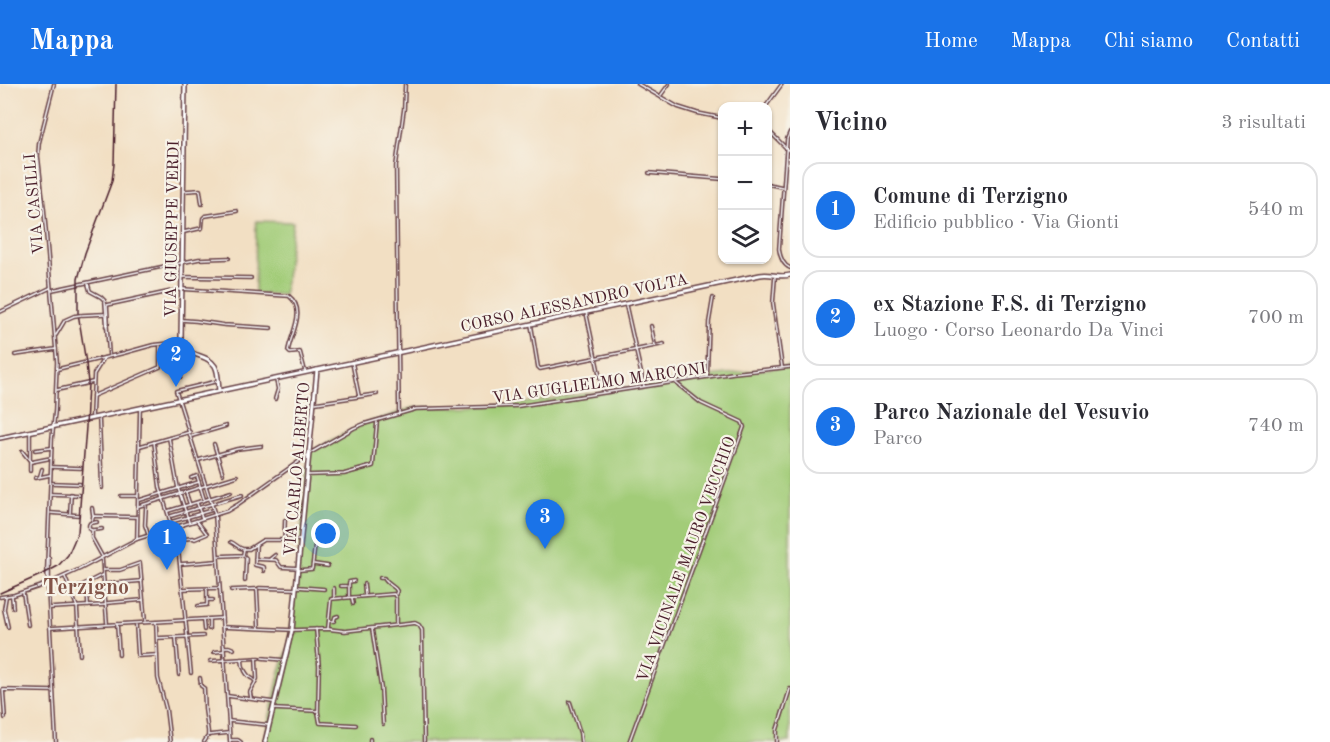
<!DOCTYPE html>
<html lang="it">
<head>
<meta charset="utf-8">
<style>
  body { margin:0; font-family:"Old Standard TT",serif; background:#f7f7f7; color:#2b2b33 }
  .controls { position:absolute; right:18px; top:18px; display:grid; overflow:hidden; border-radius:12px; box-shadow:0 2px 4px #0004 }
  .controls button { width:54px; height:54px; display:grid; place-items:center; padding:0; border:0; border-bottom:2px solid #e1e1e2; background:#fff; color:#2b2b33; font:30px sans-serif }
  .you { position:absolute; left:326px; top:450px; width:21px; height:21px; margin:-15px; border:4px solid #fff; border-radius:50%; background:#1a73e8; box-shadow:0 0 0 9px #1a73e833 }
  .badge { display:grid; place-items:center; width:39px; height:39px; border-radius:50%; background:#1a73e8; color:#fff; font-size:20px; font-weight:700 }
  .pin { position:absolute; translate:-50% -50px; filter:drop-shadow(0 2px 3px #0008) }
  .pin::after { content:''; position:absolute; top:32px; width:21px; height:18px; background:inherit; clip-path:polygon(0 0,100% 0,50% 100%) }
  .list { margin:0; padding:0; list-style:none }
  h2 { display:flex; justify-content:space-between; align-items:center; height:78px; margin:0; padding:0 24px; font-size:26px }
  h2 small { font-size:20px; font-weight:400; color:#7c7c81 }
  .list li { display:grid; grid-template-columns:39px 1fr auto; gap:18px; align-items:center; box-sizing:border-box; height:96px; margin:0 12px 12px; padding:0 12px; border:2px solid #e1e1e2; border-radius:18px }
  .list b { display:block; font-size:22px; white-space:nowrap }
  .list p { margin:0; font-size:20px; white-space:nowrap; color:#7c7c81 }
  .list em { font-size:20px; font-style:normal; color:#7c7c81 }
  .icon { flex:none; width:33px; height:33px; fill:none; stroke:currentColor; stroke-width:2; stroke-linecap:round; stroke-linejoin:round }
  .map { position:relative; flex:none; width:790px; height:658px; overflow:hidden }
  header { display:flex; align-items:center; gap:36px; box-sizing:border-box; height:84px; padding:0 30px; background:#1a73e8; color:#fff }
  header strong { font-size:28px }
  nav { display:flex; gap:33px; margin-inline-start:auto; font-size:21px }
  main { display:flex }
  aside { flex:1; background:#fff }
  .map>svg:first-child { display:block }
  .green { fill:#a2cc78; stroke:#767652; stroke-width:1.5 }
  .lines { fill:none; stroke-linecap:round; stroke-linejoin:round }
  .street-casing { stroke:#633c42; stroke-width:4.5 }
  .secondary-casing { stroke:#633c42; stroke-width:6 }
  .street { stroke:#fff; stroke-width:1.5 }
  .secondary { stroke:#fff; stroke-width:3 }
  .rail { stroke:#4a1f2b; stroke-width:1.5 }
  .street-bridge-casing { stroke:#633c42; stroke-width:4.5; stroke-linecap:butt }
  .street-bridge { stroke:#fff; stroke-width:1.5 }
  .labels { text-anchor:middle; stroke-width:4.5; stroke-linejoin:round; paint-order:stroke }
  .street-label { font-size:16px; fill:#4a1f2b; stroke:#f7f3e8 }
  .district-label { font-size:22px; font-weight:bold; fill:#825448; stroke:#f7f3e8 }
</style>
</head>
<body>
<header>
<strong>Mappa</strong>
<nav><a>Home</a><a>Mappa</a><a>Chi siamo</a><a>Contatti</a></nav>
</header>
<main>
<div class="map">
<svg width="790" height="658" viewBox="0 0 790 658">
  <rect width="100%" height="100%" fill="#f7f3e8"/>
  <filter id="ink" filterUnits="userSpaceOnUse"><feTurbulence type="fractalNoise" baseFrequency=".0167" numOctaves="2"/><feDisplacementMap in="SourceGraphic" scale="12" xChannelSelector="R" yChannelSelector="G"/><feConvolveMatrix kernelMatrix="1 2 1 2 8 2 1 2 1" color-interpolation-filters="sRGB"/></filter>
  <filter id="wash" filterUnits="userSpaceOnUse"><feTurbulence type="fractalNoise" baseFrequency=".008" numOctaves="4" result="noise"/><feDisplacementMap in="SourceGraphic" scale="24" xChannelSelector="R" yChannelSelector="G"/><feGaussianBlur stdDeviation="1.35" result="paint"/><feColorMatrix in="noise" values="0 0 0 0 0 0 0 0 0 0 0 0 0 0 0 0 0 1.4 0 .05"/><feComposite in="paint" operator="in"/></filter>
  <g filter="url(#wash)">
    <rect width="100%" height="100%" fill="#f2dfc3"/>
    <g class="green">
      <polygon points="256,137 293,138 284,211 255,209"/>
      <polygon points="790,282 790,658 264,658 280,587 289,561 309,370 313,366 367,338 377,336 412,324 486,322 519,320 663,298"/>
    </g>
  </g>
  <g filter="url(#ink)">
    <g class="lines">
      <g class="street-casing">
        <g id="street">
          <polyline points="54,0 39,59 38,72 44,125 57,278 55,327 52,355 47,484 56,658"/>
          <polyline points="638,0 678,23 697,29 722,34"/>
          <polyline points="661,11 669,0"/>
          <polyline points="766,22 782,0"/>
          <polyline points="768,46 790,68"/>
          <path d="M790 48 787 55 779 165C780 172 783 181 790 184"/>
          <polyline points="649,89 722,95"/>
          <polyline points="768,100 782,103"/>
          <polyline points="185,107 200,106 202,120"/>
          <polyline points="184,148 202,144 203,134 205,132 237,127"/>
          <polyline points="183,193 251,194"/>
          <polyline points="775,193 773,219 782,283"/>
          <polyline points="88,200 90,207 101,213 105,217 109,271"/>
          <polyline points="52,206 199,175 229,174"/>
          <polyline points="626,222 644,302"/>
          <polyline points="0,228 50,204"/>
          <polyline points="586,228 603,308"/>
          <polyline points="82,231 104,230"/>
          <polyline points="182,236 196,237 224,241 271,244"/>
          <polyline points="531,240 538,283 540,285 664,260"/>
          <path d="M106 242 108 239 107 221 182 205 289 212C307 226 291 249 288 267L290 269 300 268 305 287"/>
          <polyline points="651,242 655,261"/>
          <polyline points="56,251 65,236 74,232"/>
          <polyline points="15,271 56,265"/>
          <polyline points="352,278 359,312"/>
          <polyline points="58,285 124,269 153,261 181,258"/>
          <polyline points="181,293 182,261"/>
          <polyline points="707,293 709,238 713,214"/>
          <polyline points="218,297 176,307 215,431 230,658"/>
          <polyline points="57,306 93,298"/>
          <polyline points="93,312 160,283 160,262"/>
          <polyline points="275,315 278,305 276,296"/>
          <polyline points="316,319 377,310"/>
          <polyline points="399,330 396,82 404,25 405,0"/>
          <polyline points="92,332 94,290 104,274"/>
          <polyline points="99,333 102,404"/>
          <polyline points="192,352 226,342"/>
          <polyline points="169,354 178,404 189,438"/>
          <polyline points="154,358 160,404 172,443"/>
          <polyline points="214,360 223,390"/>
          <polyline points="140,362 190,348"/>
          <polyline points="35,366 51,364"/>
          <polyline points="22,367 31,378 51,374"/>
          <polyline points="30,376 30,348"/>
          <polyline points="199,376 237,365 261,362"/>
          <polyline points="30,378 30,387"/>
          <polyline points="52,383 81,384"/>
          <polyline points="308,391 344,390 373,382 377,338"/>
          <polyline points="40,392 42,385"/>
          <polyline points="35,394 50,391"/>
          <polyline points="191,394 197,392 204,415"/>
          <polyline points="52,399 80,400"/>
          <polyline points="186,409 190,421"/>
          <polyline points="51,410 79,411"/>
          <polyline points="121,412 137,412"/>
          <polyline points="140,416 199,398"/>
          <polyline points="197,419 202,434"/>
          <polyline points="139,422 237,392"/>
          <polyline points="146,422 145,441 148,450"/>
          <polyline points="92,424 93,431"/>
          <polyline points="168,427 231,408"/>
          <polyline points="51,429 78,431"/>
          <polyline points="70,429 71,410"/>
          <polyline points="171,432 242,411"/>
          <polyline points="92,438 93,432 137,433"/>
          <polyline points="97,438 90,439 89,441 89,445 92,446 92,454 102,472"/>
          <polyline points="171,438 212,426"/>
          <polyline points="176,444 191,589"/>
          <polyline points="93,446 102,445"/>
          <polyline points="137,455 140,324"/>
          <polyline points="183,455 193,454 195,455 207,450 197,437"/>
          <path d="M231 458C236 460 238 464 243 465"/>
          <polyline points="256,461 255,481 264,483 264,487"/>
          <polyline points="284,464 285,436"/>
          <polyline points="219,472 243,471 244,465 249,465 263,456 299,456"/>
          <polyline points="244,472 246,474 245,497"/>
          <polyline points="48,474 49,474 49,498"/>
          <polyline points="102,475 107,539"/>
          <polyline points="255,475 276,476 281,483 299,484"/>
          <polyline points="270,475 275,471"/>
          <polyline points="180,480 217,477"/>
          <polyline points="314,480 328,482"/>
          <polyline points="103,486 120,486 140,479 145,537"/>
          <polyline points="300,486 312,485 316,453"/>
          <polyline points="65,493 77,523 80,571"/>
          <path d="M380 494H384C387 501 394 501 397 507L396 510"/>
          <polyline points="87,500 88,522"/>
          <polyline points="105,500 142,497"/>
          <polyline points="364,500 365,511"/>
          <polyline points="341,502 347,502"/>
          <polyline points="298,503 324,505"/>
          <polyline points="259,504 296,505"/>
          <polyline points="182,505 219,504"/>
          <polyline points="231,506 257,505 259,544"/>
          <polyline points="71,507 102,491"/>
          <polyline points="23,509 28,541"/>
          <polyline points="12,512 13,524"/>
          <polyline points="349,512 349,498 354,497"/>
          <polyline points="0,513 14,511 47,500 80,485 137,455 227,427 237,421 312,368 354,344 364,340 416,325 518,322 733,289 790,283"/>
          <polyline points="6,513 4,525 8,543"/>
          <polyline points="334,514 334,504"/>
          <polyline points="344,514 394,510 396,514 396,541"/>
          <polyline points="352,514 353,520"/>
          <polyline points="208,516 213,516"/>
          <polyline points="107,519 143,516"/>
          <polyline points="198,522 207,521 207,506"/>
          <polyline points="50,524 105,521"/>
          <polyline points="203,536 204,546"/>
          <polyline points="209,536 209,545"/>
          <polyline points="329,537 334,537 335,533 338,532"/>
          <polyline points="156,538 158,594 166,625 170,658"/>
          <polyline points="117,540 119,571"/>
          <polyline points="136,541 138,572 157,571"/>
          <polyline points="223,543 292,546 328,545 345,547 415,539 419,541 422,546 424,658"/>
          <polyline points="50,544 222,534"/>
          <polyline points="328,544 331,515 342,514"/>
          <polyline points="372,545 381,604 383,640"/>
          <polyline points="157,554 203,552"/>
          <polyline points="176,554 179,591"/>
          <polyline points="225,563 229,563 234,565"/>
          <polyline points="214,568 223,567"/>
          <polyline points="262,574 284,576"/>
          <path d="M242 575C242 583 246 592 253 595L255 597"/>
          <polyline points="210,577 259,574"/>
          <polyline points="200,594 201,602 204,604 205,626 208,647 208,652 204,658"/>
          <polyline points="228,612 273,618"/>
          <polyline points="251,614 250,608 257,595 256,574"/>
          <polyline points="570,618 580,649 581,658"/>
          <polyline points="274,625 318,627 319,582 316,545"/>
          <polyline points="318,628 320,639 356,641"/>
          <polyline points="5,634 3,606 52,607"/>
          <polyline points="229,637 269,641"/>
          <polyline points="209,651 228,649"/>
          <polyline points="230,656 238,656 241,658"/>
          <polyline points="370,658 370,655"/>
          <polyline points="629,658 744,343 742,338 701,319 676,299"/>
          <polyline points="777,658 777,646 790,605"/>
        </g>
      </g>
      <g class="secondary-casing">
        <g id="secondary">
          <path d="M185 0 181 255C186 275 206 268 215 282 219 289 218 299 219 307"/>
          <path d="M0 354 760 191C770 189 781 194 790 191"/>
          <polyline points="265,658 292,546 317,286"/>
        </g>
      </g>
      <use href="#street" class="street"/>
      <use href="#secondary" class="secondary"/>
      <polyline class="rail" points="0,509 45,489 58,482 68,471 78,448 86,343 88,299 86,279 78,229 78,195 85,169 112,97 114,80 116,0"/>
      <g class="street-bridge-casing">
        <polyline id="street-bridge" points="74,232 81,231"/>
      </g>
      <use href="#street-bridge" class="street-bridge"/>
    </g>
  </g>
  <g class="labels">
    <g class="street-label">
      <text transform="translate(33 120) rotate(-95)" y="6">VIA CASILLI</text>
      <text transform="translate(171 145) rotate(-89)" y="6">VIA GIUSEPPE VERDI</text>
      <text transform="translate(574 218) rotate(-12)" y="6">CORSO ALESSANDRO VOLTA</text>
      <text transform="translate(599 298) rotate(-8)" y="6">VIA GUGLIELMO MARCONI</text>
      <text transform="translate(296 385) rotate(-85)" y="6">VIA CARLO ALBERTO</text>
      <text transform="translate(685 475) rotate(-70)" y="6">VIA VICINALE MAURO VECCHIO</text>
    </g>
    <g class="district-label">
      <text x="86" y="510">Terzigno</text>
    </g>
  </g>
</svg>
<div class="controls">
<button>+</button>
<button>−</button>
<button><svg class="icon" aria-label="layers" viewBox="0 0 24 24"><path d="M12 4l9 5-9 5-9-5zM3 14l9 5 9-5"/></svg></button>
</div>
<div class="you"></div>
<div class="pin badge" style="left:167px;top:486px">1</div>
<div class="pin badge" style="left:176px;top:303px">2</div>
<div class="pin badge" style="left:545px;top:465px">3</div>
</div>
<aside>
<h2>Vicino<small>3 risultati</small></h2>
<ul class="list">
<li><span class="badge">1</span><div><b>Comune di Terzigno</b><p>Edificio pubblico · Via Gionti</p></div><em>540 m</em></li>
<li><span class="badge">2</span><div><b>ex Stazione F.S. di Terzigno</b><p>Luogo · Corso Leonardo Da Vinci</p></div><em>700 m</em></li>
<li><span class="badge">3</span><div><b>Parco Nazionale del Vesuvio</b><p>Parco</p></div><em>740 m</em></li>
</ul>
</aside>
</main>
</body>
</html>
